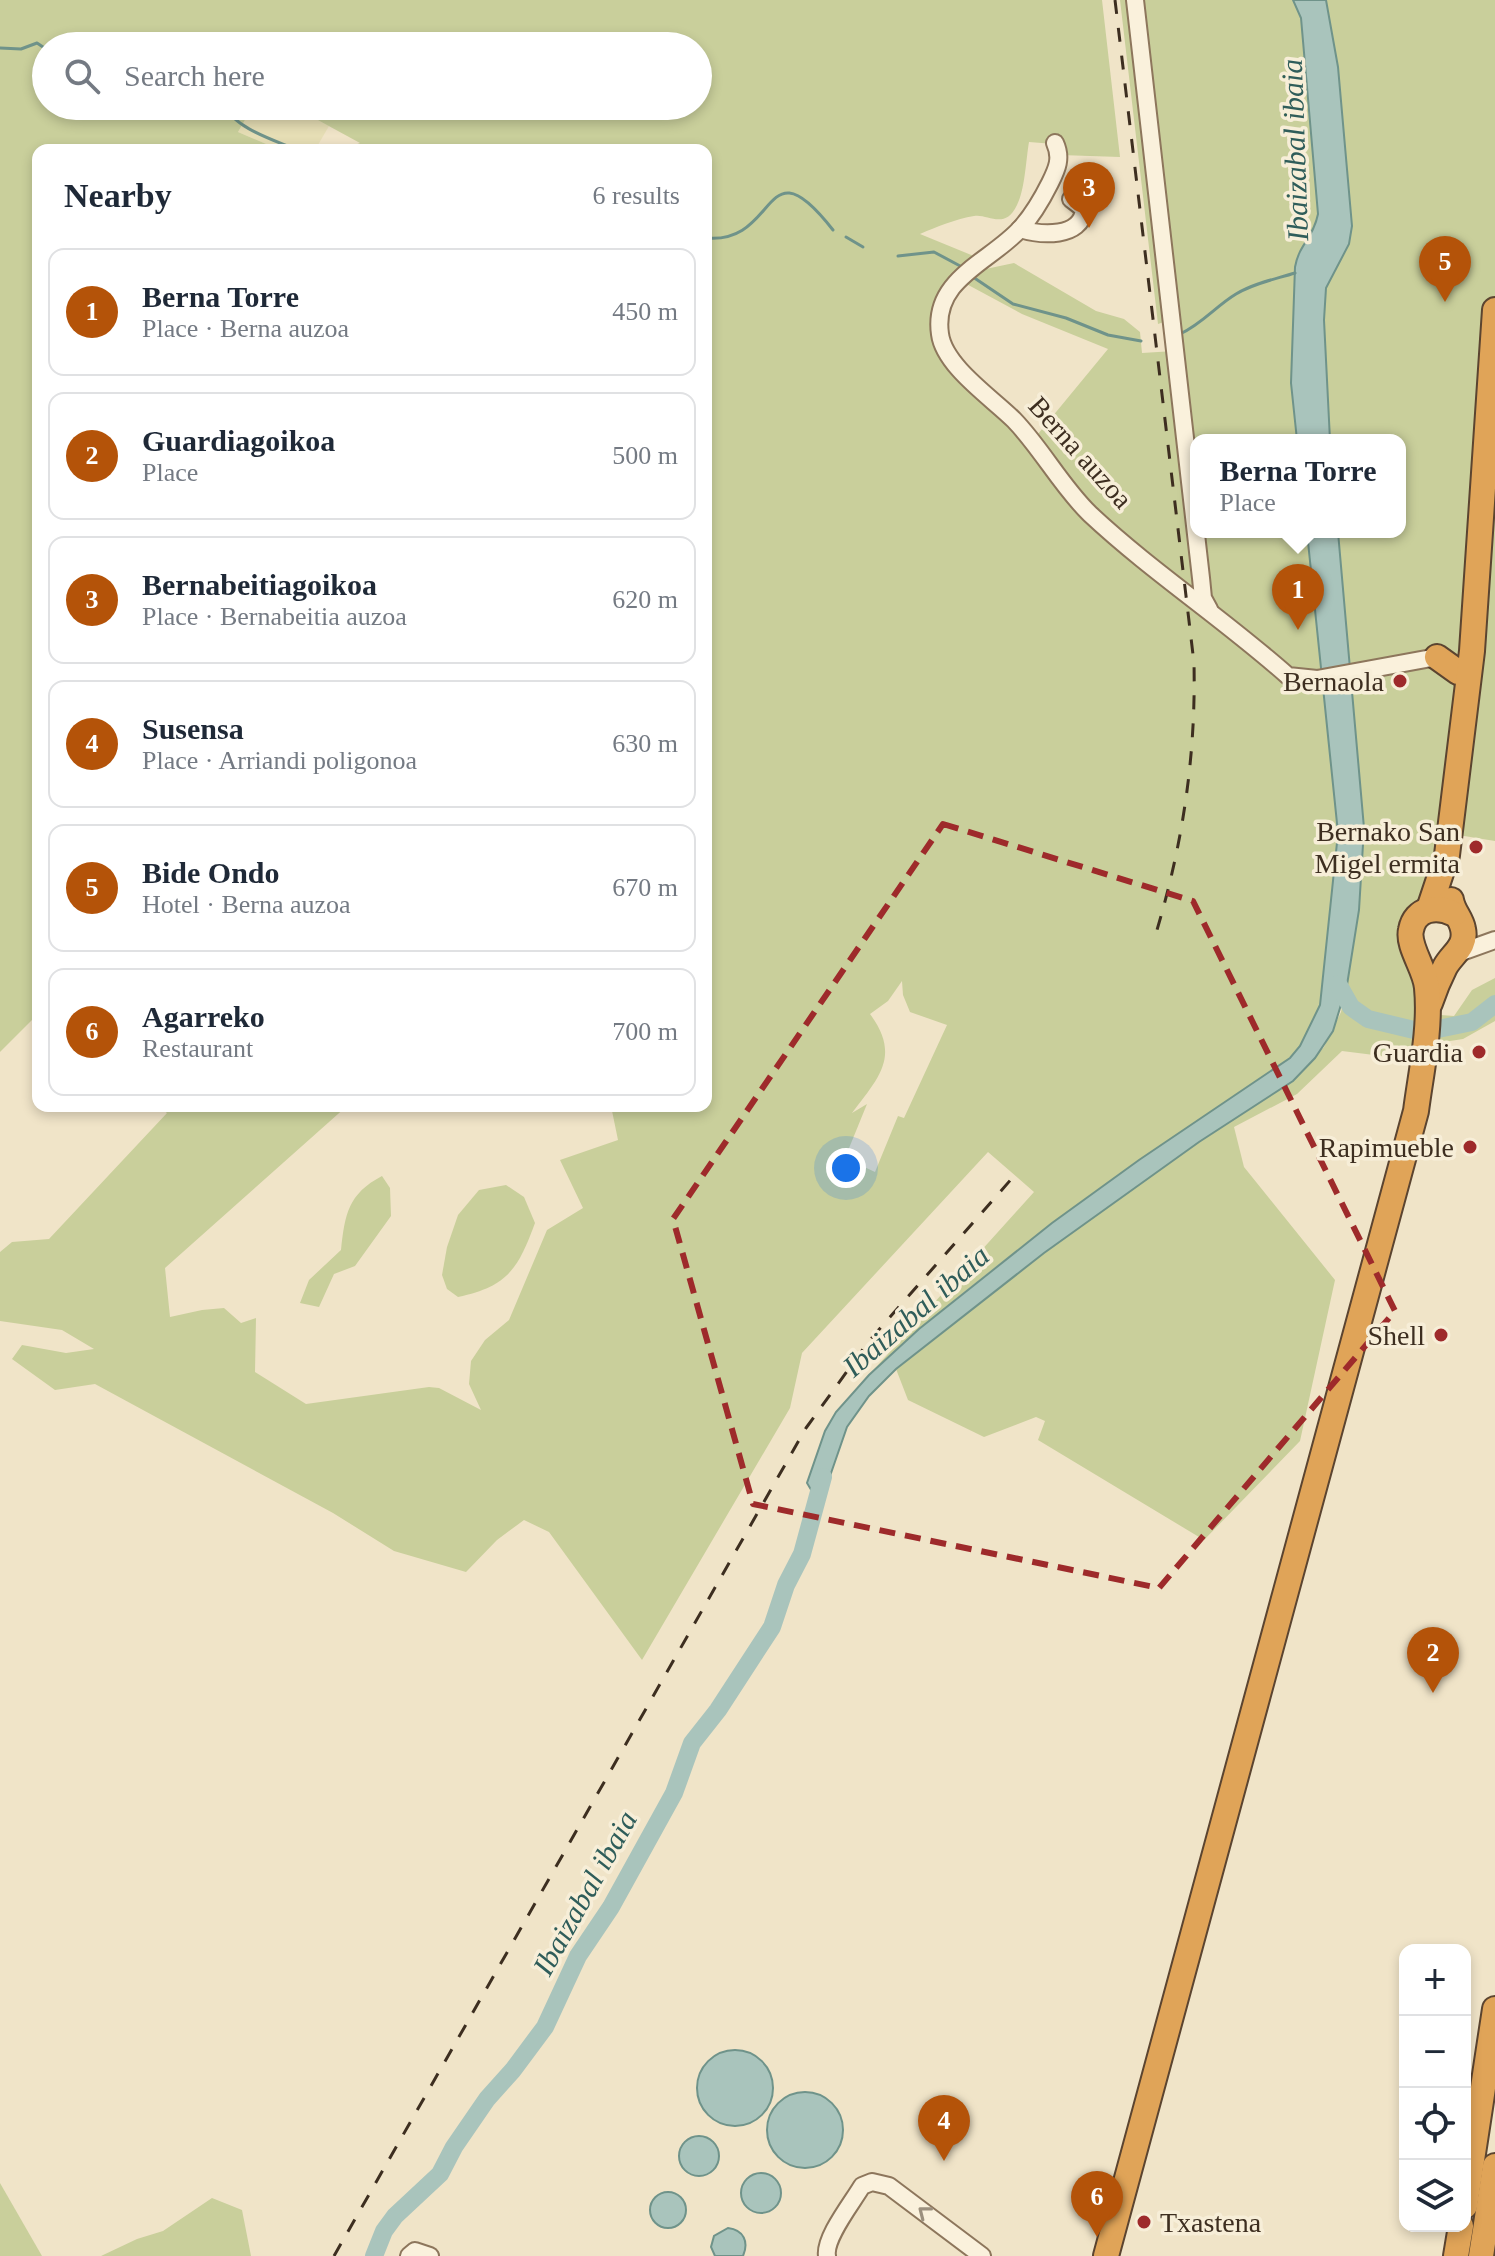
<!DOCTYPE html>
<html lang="en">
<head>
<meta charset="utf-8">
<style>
  body { margin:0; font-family:Georgia,serif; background:#f2f2f3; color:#1f2937 }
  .controls { position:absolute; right:24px; bottom:24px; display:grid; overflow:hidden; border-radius:16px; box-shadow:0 4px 12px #0003 }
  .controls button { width:72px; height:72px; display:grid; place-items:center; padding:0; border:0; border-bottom:2px solid #e0e1e3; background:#fff; color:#1f2937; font:40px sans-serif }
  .you { position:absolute; left:846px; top:1168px; width:28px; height:28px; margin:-20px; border:6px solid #fff; border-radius:50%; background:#1a73e8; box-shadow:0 0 0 12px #1a73e833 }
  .badge { display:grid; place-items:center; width:52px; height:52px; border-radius:50%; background:#b45309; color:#fff; font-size:26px; font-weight:700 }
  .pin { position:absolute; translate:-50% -66px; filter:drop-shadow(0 2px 4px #0008) }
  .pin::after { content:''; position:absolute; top:42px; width:28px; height:24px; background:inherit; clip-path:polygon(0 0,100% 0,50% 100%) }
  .popup { position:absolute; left:1190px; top:434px; width:216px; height:104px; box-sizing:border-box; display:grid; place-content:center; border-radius:16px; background:#fff; filter:drop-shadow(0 2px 6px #0005); font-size:26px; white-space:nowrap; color:#747a83 }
  .popup b { font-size:30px; color:#1f2937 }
  .popup::after { content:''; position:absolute; left:50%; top:100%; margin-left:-16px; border:16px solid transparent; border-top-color:#fff }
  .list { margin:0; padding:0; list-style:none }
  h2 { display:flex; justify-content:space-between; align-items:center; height:104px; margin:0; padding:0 32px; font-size:34px }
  h2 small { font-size:26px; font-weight:400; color:#747a83 }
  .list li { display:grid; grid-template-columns:52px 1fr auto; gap:24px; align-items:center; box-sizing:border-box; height:128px; margin:0 16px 16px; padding:0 16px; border:2px solid #e0e1e3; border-radius:16px }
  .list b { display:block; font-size:30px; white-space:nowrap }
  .list p { margin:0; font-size:26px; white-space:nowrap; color:#747a83 }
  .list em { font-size:26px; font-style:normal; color:#747a83 }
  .icon { flex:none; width:44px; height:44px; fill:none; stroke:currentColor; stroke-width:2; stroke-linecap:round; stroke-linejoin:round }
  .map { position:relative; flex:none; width:1495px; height:2256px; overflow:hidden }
  .search { position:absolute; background:#fff; box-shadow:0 4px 12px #0003; left:32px; top:32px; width:680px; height:88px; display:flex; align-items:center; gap:20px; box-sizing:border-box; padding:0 28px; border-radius:44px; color:#747a83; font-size:30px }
  .panel { position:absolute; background:#fff; box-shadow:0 4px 12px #0003; left:32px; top:144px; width:680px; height:968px; border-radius:16px }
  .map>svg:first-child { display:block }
  .farmland { fill:#e6deb5 }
  .green { fill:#c9cf9b; fill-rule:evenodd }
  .water { fill:#a9c4bc; stroke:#6f938a; stroke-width:2 }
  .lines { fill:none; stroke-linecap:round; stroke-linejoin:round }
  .stream { stroke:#6f938a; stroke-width:3 }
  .river { stroke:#a9c4bc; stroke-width:18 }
  .minor-casing { stroke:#8d765c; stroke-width:20 }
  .highway-casing { stroke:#5b4430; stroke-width:28 }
  .minor { stroke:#faf1dc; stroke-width:16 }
  .highway { stroke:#e0a458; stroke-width:24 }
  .rail { stroke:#3d2e20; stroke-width:3; stroke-dasharray:14 14; stroke-linecap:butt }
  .oneway { stroke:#9c907e }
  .marked { fill:none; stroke:#9e2a2b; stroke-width:6; stroke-dasharray:16 10; stroke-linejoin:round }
  .poi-dot { fill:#9e2a2b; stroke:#f7eed8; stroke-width:3 }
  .labels { text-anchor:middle; stroke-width:7; stroke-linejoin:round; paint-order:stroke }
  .street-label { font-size:28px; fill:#3d2e20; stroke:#f7eed8 }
  .poi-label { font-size:28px; fill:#3d2e20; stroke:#f7eed8; text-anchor:end }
  .water-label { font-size:30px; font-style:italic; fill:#2f5d5a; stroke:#f7eed8 }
</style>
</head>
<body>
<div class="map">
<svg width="1495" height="2256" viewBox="0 0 1495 2256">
  <rect width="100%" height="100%" fill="#f0e4c8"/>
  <polygon class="farmland" points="253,106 291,106 329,126 315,150 280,150 238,132"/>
  <g class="green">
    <path d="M0 0H1102L1120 157 1060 155 1054 144 1029 142C1026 159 1025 190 1017 205 1005 231 987 213 974 216 956 219 936 227 920 234L981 259V270L1014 263 1096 311 1124 319 1140 332 1142 353 1174 351 1170 320 1158 324 1120 0H1293L1301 18 1318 214C1313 239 1299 244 1295 267L1291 383 1297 440H1196V532H1307L1338 833 1320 1005 1300 1046 1290 1058C1240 1095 1188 1126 1138 1162 1044 1227 953 1297 869 1375L1034 1192 988 1152 802 1353 790 1408 642 1660 549 1532 524 1520 497 1540 466 1572 394 1551 333 1513 95 1384 55 1390 12 1359 22 1345 66 1353 94 1349 62 1330 0 1321V1252L12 1242 49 1239 167 1113 158 1106H347L165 1268 170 1317 202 1310 224 1308 241 1323 256 1318 255 1372 306 1404 429 1387 439 1388 481 1410 469 1384 471 1361 485 1340 509 1320 547 1230 583 1208 560 1160 618 1140 611 1106H706V150H342L360 143 292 106H698V46H46V106H253L238 132 280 150H38V1022L33 1019 0 1052ZM959 280 1022 314 1108 349 1033 440 940 336ZM902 981 903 995 910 1012 947 1025 904 1118 898 1116 875 1172 845 1158 867 1104 852 1113C879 1077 901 1056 870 1014L888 1001Z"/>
    <polygon points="1326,0 1495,0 1495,841 1458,835 1420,914 1428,1014 1454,1016 1472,990 1495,978 1495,1021 1463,1039 1424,1045 1422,1061 1342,1051 1297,1094 1234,1127 1244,1167 1335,1280 1300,1441 1204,1540 1038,1440 1045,1421 1036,1417 984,1437 908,1400 896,1369 1044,1253 1199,1142 1293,1081 1324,1047 1341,1012 1347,985 1359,910 1364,828 1338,532 1400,532 1400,440 1330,440 1324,320 1326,288 1349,244 1352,226 1338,67"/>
    <path d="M382 1176 390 1188 391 1216 355 1266 334 1274 319 1307 300 1303 309 1280 341 1250C345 1214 348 1194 382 1176Z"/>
    <path d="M506 1185 524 1197 535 1223C518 1269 508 1286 458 1297L447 1289 442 1275 447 1247 458 1215 479 1190Z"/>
    <polygon points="0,2183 42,2256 0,2256"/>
    <polygon points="212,2198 242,2210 251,2256 101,2256 137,2239 163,2231"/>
  </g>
  <g class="water">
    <path d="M1293 0H1326L1338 67 1352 226 1349 244 1326 288 1324 320 1330 440H1297L1291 383 1295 267C1299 244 1313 239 1318 214L1301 18Z"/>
    <polygon points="1307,532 1338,532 1364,828 1359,910 1347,985 1333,1031 1315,1058 1293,1081 1199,1142 1044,1253 896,1369 869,1396 847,1427 820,1505 807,1483 825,1431 836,1412 869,1375 919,1329 1052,1223 1139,1160 1290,1058 1300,1046 1320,1005 1338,833"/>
    <circle cx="735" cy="2088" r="38"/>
    <circle cx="805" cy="2130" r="38"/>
    <circle cx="699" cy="2156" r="20"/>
    <circle cx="761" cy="2193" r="20"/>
    <circle cx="668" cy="2210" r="18"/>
    <path d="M728 2228C744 2230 749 2242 743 2256H715L711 2247 714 2236Z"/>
  </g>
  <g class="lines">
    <g class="stream">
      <polyline points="0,48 21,49 37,43 46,49"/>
      <polyline points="74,106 78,111 90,106"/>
      <path d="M226 106C233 128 277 141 297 150"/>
      <polyline points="846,237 863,247"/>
      <path d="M706 238C780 245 762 139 833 230"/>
      <polyline points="898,256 934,252 962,267"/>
      <polyline points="970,275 1013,304 1066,318 1108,335 1141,341"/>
      <path d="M1180 334C1202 324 1216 306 1236 294 1254 283 1276 279 1295 273"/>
    </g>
    <g class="river">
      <polyline points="1338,984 1351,1007 1368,1019 1414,1030"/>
      <polyline points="1438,1029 1472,1022 1495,1004"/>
      <polyline points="374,2256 384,2231 395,2216 440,2174 454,2147 487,2099 513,2070 545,2027 578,1956 611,1907 674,1793 692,1743 718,1710 772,1627 786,1585 802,1554 823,1477"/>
    </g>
    <g class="minor-casing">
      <g id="minor">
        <polyline points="1135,0 1201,578 1203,598 1209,609"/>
        <path d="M1055 143C1062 158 1057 169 1050 183 1042 199 1032 216 1020 229 990 262 932 279 940 334 944 366 992 398 1014 420 1042 449 1061 486 1090 514 1152 572 1224 619 1288 676L1317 679 1437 657"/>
        <path d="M1020 229C1040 235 1082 239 1084 209L1071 199"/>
        <polyline points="1456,954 1495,940"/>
        <polyline points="409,2256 415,2251 430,2256"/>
        <path d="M827 2256C824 2238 852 2203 862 2186L872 2182 889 2186 982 2256"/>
      </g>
    </g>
    <g class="highway-casing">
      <g id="highway">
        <polyline points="1437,657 1458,672"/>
        <polyline points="1429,909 1447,855 1472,651 1495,310"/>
        <path d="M1430 1003C1434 991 1439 979 1445 967 1452 954 1467 947 1463 929 1461 918 1453 912 1451 900"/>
        <polyline points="1465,2206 1495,2009"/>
        <path d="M1106 2256 1416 1111C1421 1072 1431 1028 1427 988 1426 970 1407 946 1411 930 1415 908 1437 905 1454 914"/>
        <polyline points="1456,2256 1461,2226"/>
        <polyline points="1481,2256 1495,2166"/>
      </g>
    </g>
    <use href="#minor" class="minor"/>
    <use href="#highway" class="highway"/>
    <g class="rail">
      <path d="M1115 0 1194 663C1196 755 1183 842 1157 930"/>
      <polyline points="334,2256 806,1428 869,1341 1014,1176"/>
    </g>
  </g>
  <defs><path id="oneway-chevron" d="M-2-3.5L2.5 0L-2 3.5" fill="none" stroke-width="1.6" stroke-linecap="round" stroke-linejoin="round" transform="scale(2)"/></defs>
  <use class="oneway" href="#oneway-chevron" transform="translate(924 2212) rotate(-142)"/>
  <path class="marked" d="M943 824 1193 901 1395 1311 1159 1588 753 1504 673 1219Z"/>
  <g class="poi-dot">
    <circle cx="1400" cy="681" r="8"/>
    <circle cx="1476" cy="847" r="8"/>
    <circle cx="1479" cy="1052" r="8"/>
    <circle cx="1470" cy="1147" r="8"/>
    <circle cx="1441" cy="1335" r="8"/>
    <circle cx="1144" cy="2222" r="8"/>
  </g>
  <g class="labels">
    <g class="street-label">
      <text transform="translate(1081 452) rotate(48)" y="10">Berna auzoa</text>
    </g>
    <g class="poi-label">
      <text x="1384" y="691">Bernaola</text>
      <text x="1460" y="841">Bernako San<tspan x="1460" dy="32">Migel ermita</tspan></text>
      <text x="1463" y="1062">Guardia</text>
      <text x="1454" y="1157">Rapimueble</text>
      <text x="1425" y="1345">Shell</text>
      <text x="1160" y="2232" text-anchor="start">Txastena</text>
    </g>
    <g class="water-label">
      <text transform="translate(1295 150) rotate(-92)" y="10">Ibaizabal ibaia</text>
      <text transform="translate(916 1311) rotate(-41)" y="10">Ibaizabal ibaia</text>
      <text transform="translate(585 1893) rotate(-61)" y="10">Ibaizabal ibaia</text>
    </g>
  </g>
</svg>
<div class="controls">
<button>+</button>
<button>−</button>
<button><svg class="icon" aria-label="locate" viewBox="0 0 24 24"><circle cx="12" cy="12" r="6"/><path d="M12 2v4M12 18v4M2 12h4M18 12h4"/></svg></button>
<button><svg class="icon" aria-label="layers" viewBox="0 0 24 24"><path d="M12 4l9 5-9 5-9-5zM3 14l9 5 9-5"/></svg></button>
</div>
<div class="you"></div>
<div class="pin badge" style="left:1298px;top:630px">1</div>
<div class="popup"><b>Berna Torre</b>Place</div>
<div class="pin badge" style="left:1433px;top:1693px">2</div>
<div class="pin badge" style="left:1089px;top:228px">3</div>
<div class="pin badge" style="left:944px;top:2161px">4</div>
<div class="pin badge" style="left:1445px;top:302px">5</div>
<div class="pin badge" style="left:1097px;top:2237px">6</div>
<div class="search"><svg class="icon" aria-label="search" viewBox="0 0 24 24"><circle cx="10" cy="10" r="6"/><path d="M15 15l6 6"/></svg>Search here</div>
<section class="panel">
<h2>Nearby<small>6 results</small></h2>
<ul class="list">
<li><span class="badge">1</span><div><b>Berna Torre</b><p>Place · Berna auzoa</p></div><em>450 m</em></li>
<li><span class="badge">2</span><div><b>Guardiagoikoa</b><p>Place</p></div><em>500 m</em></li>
<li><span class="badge">3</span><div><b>Bernabeitiagoikoa</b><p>Place · Bernabeitia auzoa</p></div><em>620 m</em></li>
<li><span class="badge">4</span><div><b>Susensa</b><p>Place · Arriandi poligonoa</p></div><em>630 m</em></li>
<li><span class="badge">5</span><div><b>Bide Ondo</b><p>Hotel · Berna auzoa</p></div><em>670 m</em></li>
<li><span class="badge">6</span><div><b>Agarreko</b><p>Restaurant</p></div><em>700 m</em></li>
</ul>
</section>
</div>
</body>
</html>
